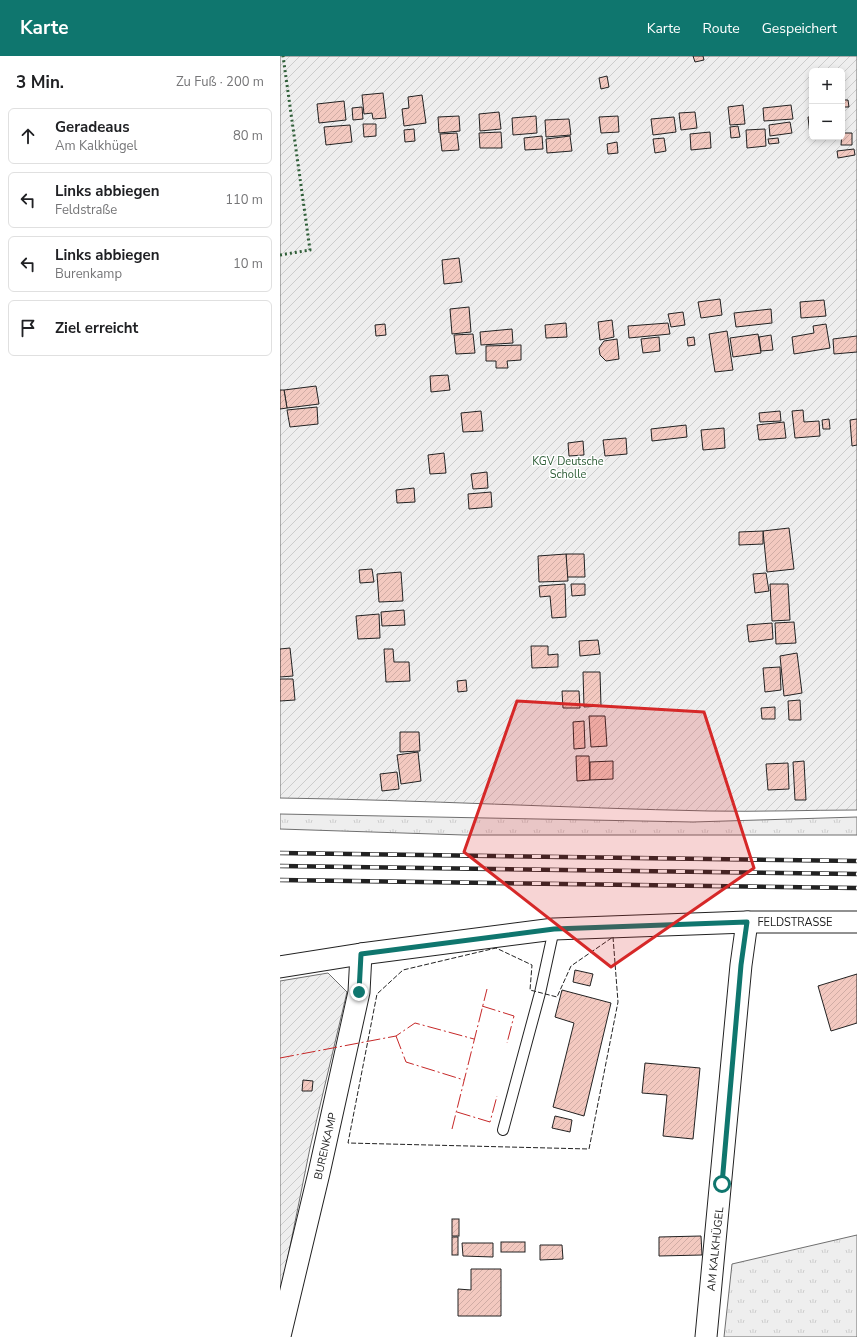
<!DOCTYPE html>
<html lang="de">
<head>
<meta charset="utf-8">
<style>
  body { margin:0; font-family:"Nunito Sans",sans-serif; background:#f2f2f2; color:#202124 }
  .controls { position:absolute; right:12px; top:12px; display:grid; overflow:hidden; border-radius:6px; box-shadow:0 2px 6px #0003 }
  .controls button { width:36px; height:36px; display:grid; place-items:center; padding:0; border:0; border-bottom:1px solid #e0e0e0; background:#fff; color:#202124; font:20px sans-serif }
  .stop { position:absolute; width:12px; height:12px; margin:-9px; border:3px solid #0f766e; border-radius:50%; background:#fff }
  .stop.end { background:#0f766e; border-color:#fff; box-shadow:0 1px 4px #0008 }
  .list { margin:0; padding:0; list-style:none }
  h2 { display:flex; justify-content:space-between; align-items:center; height:52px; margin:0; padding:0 16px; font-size:17px }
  h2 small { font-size:13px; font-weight:400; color:#757577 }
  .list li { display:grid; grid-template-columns:26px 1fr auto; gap:12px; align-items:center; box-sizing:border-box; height:56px; margin:0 8px 8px; padding:0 8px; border:1px solid #e0e0e0; border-radius:6px }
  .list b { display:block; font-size:15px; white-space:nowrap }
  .list p { margin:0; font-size:13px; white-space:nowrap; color:#757577 }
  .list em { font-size:13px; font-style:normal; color:#757577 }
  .icon { flex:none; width:22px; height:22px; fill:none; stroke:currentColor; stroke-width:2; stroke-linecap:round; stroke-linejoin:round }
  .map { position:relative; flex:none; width:577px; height:1281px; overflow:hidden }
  header { display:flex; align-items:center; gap:24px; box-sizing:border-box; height:56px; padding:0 20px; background:#0f766e; color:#fff }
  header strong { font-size:19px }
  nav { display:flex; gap:22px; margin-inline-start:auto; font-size:14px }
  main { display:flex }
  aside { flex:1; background:#fff }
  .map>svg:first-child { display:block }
  .grass { fill:url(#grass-tufts); stroke:#6f6f6f }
  .garden { fill:url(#garden-furrows); stroke:#6f6f6f; fill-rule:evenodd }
  .building { fill:url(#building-hatch); stroke:#222 }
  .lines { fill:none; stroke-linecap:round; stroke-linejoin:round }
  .service-casing { stroke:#222; stroke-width:12 }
  .minor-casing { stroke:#222; stroke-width:23 }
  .service { stroke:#fff; stroke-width:10 }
  .minor { stroke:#fff; stroke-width:21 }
  .rail-casing { stroke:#222; stroke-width:4.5 }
  .rail { stroke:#fff; stroke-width:3; stroke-dasharray:9; stroke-linecap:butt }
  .hedge { stroke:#2f5e38; stroke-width:3; stroke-dasharray:2 3; stroke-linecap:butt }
  .fence { stroke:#222; stroke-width:1; stroke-dasharray:5 2; stroke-linecap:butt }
  .power { stroke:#c62828; stroke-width:1; stroke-dasharray:14 3 2 3; stroke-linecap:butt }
  .route { stroke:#0f766e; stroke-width:5 }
  .marked { fill:#d62828; fill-opacity:0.2; stroke:#d62828; stroke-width:3; stroke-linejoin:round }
  .labels { text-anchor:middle; stroke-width:3; stroke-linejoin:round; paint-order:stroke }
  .park-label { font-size:11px; fill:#2f5e38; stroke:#fff }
  .street-label { font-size:11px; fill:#222; stroke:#fff }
</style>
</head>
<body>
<header>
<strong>Karte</strong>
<nav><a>Karte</a><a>Route</a><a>Gespeichert</a></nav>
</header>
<main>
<aside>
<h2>3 Min.<small>Zu Fuß · 200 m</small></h2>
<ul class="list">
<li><svg class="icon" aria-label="ahead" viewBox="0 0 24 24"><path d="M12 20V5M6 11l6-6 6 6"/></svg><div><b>Geradeaus</b><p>Am Kalkhügel</p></div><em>80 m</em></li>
<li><svg class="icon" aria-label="left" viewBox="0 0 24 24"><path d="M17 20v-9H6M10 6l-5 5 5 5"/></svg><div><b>Links abbiegen</b><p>Feldstraße</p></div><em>110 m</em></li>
<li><svg class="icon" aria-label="left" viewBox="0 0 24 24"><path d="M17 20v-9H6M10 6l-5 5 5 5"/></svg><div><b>Links abbiegen</b><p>Burenkamp</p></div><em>10 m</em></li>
<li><svg class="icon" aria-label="arrive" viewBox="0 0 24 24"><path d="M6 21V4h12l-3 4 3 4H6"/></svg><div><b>Ziel erreicht</b></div></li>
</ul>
</aside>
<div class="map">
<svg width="577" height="1281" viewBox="0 0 577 1281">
  <defs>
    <pattern id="grass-tufts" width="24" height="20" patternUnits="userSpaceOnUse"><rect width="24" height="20" fill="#eee"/><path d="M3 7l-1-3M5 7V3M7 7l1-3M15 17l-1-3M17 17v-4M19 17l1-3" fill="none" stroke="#ccc"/></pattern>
    <pattern id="garden-furrows" width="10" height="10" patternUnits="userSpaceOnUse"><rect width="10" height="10" fill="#eee"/><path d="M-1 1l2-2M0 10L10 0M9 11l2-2" fill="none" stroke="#ccc"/></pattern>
    <pattern id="building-hatch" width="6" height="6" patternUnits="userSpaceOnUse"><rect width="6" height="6" fill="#f3c9c0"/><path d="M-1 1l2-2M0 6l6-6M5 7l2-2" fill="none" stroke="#d0aca5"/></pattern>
  </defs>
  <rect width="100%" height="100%" fill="#fff"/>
  <g class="grass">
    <polygon points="0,758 413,766 577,761 577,779 184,779 0,773"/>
    <polygon points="577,1179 577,1281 444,1281 452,1208"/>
  </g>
  <g class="garden">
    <path d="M0 0H577V754C528 754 478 756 429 755 286 752 143 744 0 742ZM532 15H562V81H532Z"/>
    <polygon points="48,917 67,936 30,1092 0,1240 0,925"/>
  </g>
  <g class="building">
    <polygon points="413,0 423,0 424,4 415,6"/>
    <polygon points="327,20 329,31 321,33 319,22"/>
    <polygon points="103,37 106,62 93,63 92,57 84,58 82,39"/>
    <polygon points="142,39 146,67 124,70 122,53 129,52 128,41"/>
    <polygon points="562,44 568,44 569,51 562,51"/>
    <polygon points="64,45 66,64 39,67 37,48"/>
    <polygon points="463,49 465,68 450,69 448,51"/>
    <polygon points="511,49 513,63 484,65 483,52"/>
    <polygon points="82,51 83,63 73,64 72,52"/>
    <polygon points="219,56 221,73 200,75 199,58"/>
    <polygon points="415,56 417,72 401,74 399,57"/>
    <polygon points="179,60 180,75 159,77 158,61"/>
    <polygon points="256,60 257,77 233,79 232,62"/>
    <polygon points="338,60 339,76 321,77 319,61"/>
    <polygon points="394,61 396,76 373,79 371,63"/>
    <polygon points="528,61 532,61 532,79 530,79"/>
    <polygon points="289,63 291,79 266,81 265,64"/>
    <polygon points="510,66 512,77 490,80 489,69"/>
    <polygon points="83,68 96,68 96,80 84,81"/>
    <polygon points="70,69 72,86 46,89 44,71"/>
    <polygon points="458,70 460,81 451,82 450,71"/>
    <polygon points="134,73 135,85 125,86 124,74"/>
    <polygon points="485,73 486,90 467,92 466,74"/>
    <polygon points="221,76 222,92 200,92 199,77"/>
    <polygon points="430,76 431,92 411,94 410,78"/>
    <polygon points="177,77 179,94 162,95 160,78"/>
    <polygon points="562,77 572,77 572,89 561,89"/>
    <polygon points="262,80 263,93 245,94 244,82"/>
    <polygon points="290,80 292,95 267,97 266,83"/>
    <polygon points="384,82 386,95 375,97 373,83"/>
    <polygon points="498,82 499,87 489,88 488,83"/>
    <polygon points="337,86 338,97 328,98 327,88"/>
    <polygon points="574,93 575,99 558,102 557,95"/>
    <polygon points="179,202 182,226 164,228 162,204"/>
    <polygon points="440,243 442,259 421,262 418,246"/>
    <polygon points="544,244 546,260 521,262 520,246"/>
    <polygon points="189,251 191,276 172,278 170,253"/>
    <polygon points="491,253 492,267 456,271 454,257"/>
    <polygon points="403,256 405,269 391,271 388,258"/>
    <polygon points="332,264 334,281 320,284 318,266"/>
    <polygon points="286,267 287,281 266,282 265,269"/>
    <polygon points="388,267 390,278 349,282 348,270"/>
    <polygon points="105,268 106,279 96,280 95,269"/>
    <polygon points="546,268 550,292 514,298 512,281 534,277 533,270"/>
    <polygon points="232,273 233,287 201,289 200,276"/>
    <polygon points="447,275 453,314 435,316 429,278"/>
    <polygon points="193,278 195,297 176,298 174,279"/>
    <polygon points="478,278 481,297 453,301 450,282"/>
    <polygon points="491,279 493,294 481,295 479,281"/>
    <polygon points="577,280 577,296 554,298 553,283"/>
    <polygon points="379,281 380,295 363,297 361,283"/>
    <polygon points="414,281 415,289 408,290 407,282"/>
    <polygon points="337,283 339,303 326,305 320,299 319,292 324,285"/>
    <polygon points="241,289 241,304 227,305 228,312 216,312 216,305 206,305 206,290"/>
    <polygon points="168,319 170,334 151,336 150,320"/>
    <polygon points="36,330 39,348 7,352 4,334"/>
    <polygon points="0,334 4,334 7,352 0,353"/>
    <polygon points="37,351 38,368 10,371 7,354"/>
    <polygon points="523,354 524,366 539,365 540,380 515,382 512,355"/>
    <polygon points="201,355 203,375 183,376 181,357"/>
    <polygon points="500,355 501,365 480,366 479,357"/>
    <polygon points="549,363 550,373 543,373 542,364"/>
    <polygon points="577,363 577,389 572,390 570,364"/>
    <polygon points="504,366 506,382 479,384 477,369"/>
    <polygon points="406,369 407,381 372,385 371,373"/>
    <polygon points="444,372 445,392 423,394 421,374"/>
    <polygon points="346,382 347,398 325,400 323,384"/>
    <polygon points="303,385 304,399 289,400 288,387"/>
    <polygon points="164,397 166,417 150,418 148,399"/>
    <polygon points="207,416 208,432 193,433 191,418"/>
    <polygon points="134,432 135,446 117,447 116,434"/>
    <polygon points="211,436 212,451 189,453 188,438"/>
    <polygon points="509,472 514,513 487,516 483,475"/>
    <polygon points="483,475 483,488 459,489 459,476"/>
    <polygon points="286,498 304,498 305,521 287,521"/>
    <polygon points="286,498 288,525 259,526 258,500"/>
    <polygon points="92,513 94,526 80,527 79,514"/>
    <polygon points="121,516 123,545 99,546 97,518"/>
    <polygon points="486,517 489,535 475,537 473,518"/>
    <polygon points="285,528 286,561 272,562 270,540 260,541 259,530"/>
    <polygon points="291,528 305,528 305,539 292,540"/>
    <polygon points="490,528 508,528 510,564 492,565"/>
    <polygon points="124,554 125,569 102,570 101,556"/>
    <polygon points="99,558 100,582 78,583 76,560"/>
    <polygon points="514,566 516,587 496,588 495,567"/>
    <polygon points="492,567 493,583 469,586 467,569"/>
    <polygon points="318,584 320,598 300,600 299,585"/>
    <polygon points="251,590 268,590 268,599 278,598 278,611 252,612"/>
    <polygon points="10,592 13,620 0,621 0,593"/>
    <polygon points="104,593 113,593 114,606 129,606 130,625 106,626"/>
    <polygon points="517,597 522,637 504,640 500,600"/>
    <polygon points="500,611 501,634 485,636 483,612"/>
    <polygon points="303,616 320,616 321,650 304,651"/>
    <polygon points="0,623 13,623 15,644 0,645"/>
    <polygon points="186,624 187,635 178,636 177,625"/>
    <polygon points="282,635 299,635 300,652 283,652"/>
    <polygon points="520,644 521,664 509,664 508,645"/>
    <polygon points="495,651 495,663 482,663 481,652"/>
    <polygon points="309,660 325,660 327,690 311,691"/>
    <polygon points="304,665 305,692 294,693 293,666"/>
    <polygon points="120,676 139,676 140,695 120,696"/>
    <polygon points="138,696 141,725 121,728 117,699"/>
    <polygon points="296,700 309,700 310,724 297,725"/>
    <polygon points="333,705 333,723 310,724 310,706"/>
    <polygon points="524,705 526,744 515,744 513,706"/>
    <polygon points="508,707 509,733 488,734 486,708"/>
    <polygon points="117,716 119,733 102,735 100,718"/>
    <polygon points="295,914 313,918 310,930 293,926"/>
    <polygon points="577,918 577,967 551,975 538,930"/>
    <polygon points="282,934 331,947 304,1060 273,1051 294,967 275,961"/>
    <polygon points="365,1007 420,1012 413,1083 383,1080 387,1039 362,1037"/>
    <polygon points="23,1024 33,1025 32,1035 22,1035"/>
    <polygon points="275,1060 292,1064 290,1076 272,1072"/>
    <rect x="172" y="1163" width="7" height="17"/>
    <polygon points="421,1180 422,1199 379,1200 379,1181"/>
    <rect x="172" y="1181" width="6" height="18"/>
    <rect x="221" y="1186" width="24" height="10"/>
    <polygon points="182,1187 213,1187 213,1201 183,1200"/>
    <polygon points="260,1189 282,1189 283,1203 260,1204"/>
    <polygon points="191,1213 221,1213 221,1260 178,1260 178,1233 191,1234"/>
  </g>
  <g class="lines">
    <g class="service-casing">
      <polyline id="service" points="223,1074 260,937 274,873"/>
    </g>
    <g class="minor-casing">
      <g id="minor">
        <polyline points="0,911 81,898 274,873 467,866 577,866"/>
        <polyline points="0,1280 39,1117 79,936 81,898"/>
        <polyline points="426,1281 461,909 467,866"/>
      </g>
    </g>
    <use href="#service" class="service"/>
    <use href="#minor" class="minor"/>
    <g class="rail-casing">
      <g id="rail">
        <polyline points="0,797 577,805"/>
        <polyline points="0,810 577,818"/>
        <polyline points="0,824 577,832"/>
      </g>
    </g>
    <use href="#rail" class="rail"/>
    <polyline class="hedge" points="0,199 30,194 3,0"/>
    <polygon class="fence" points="333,881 338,946 309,1093 68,1087 97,938 123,914 216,892 252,909 250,934 277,941 291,910"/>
    <g class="power">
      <polyline points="202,950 234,960 227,987"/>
      <polyline points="116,980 126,1006 184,1024"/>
      <polyline points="0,1002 116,980 135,967 194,983"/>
      <polyline points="177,1056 210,1066 217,1040"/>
      <polyline points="172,1073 207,933"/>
    </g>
  </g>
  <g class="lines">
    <polyline class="route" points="79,936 81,898 274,873 467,866 461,909 442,1128"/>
  </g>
  <path class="marked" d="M237 645 424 656 474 812 331 911 184 796Z"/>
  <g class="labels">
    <g class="park-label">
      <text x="288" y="409">KGV Deutsche<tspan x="288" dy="13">Scholle</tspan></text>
    </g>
    <g class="street-label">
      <text x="515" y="870">FELDSTRASSE</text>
      <text transform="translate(45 1090) rotate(-77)" y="4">BURENKAMP</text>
      <text transform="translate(435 1193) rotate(-84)" y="4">AM KALKHÜGEL</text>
    </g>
  </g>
</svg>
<div class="controls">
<button>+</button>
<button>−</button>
</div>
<div class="stop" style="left:442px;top:1128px"></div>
<div class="stop end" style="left:79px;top:936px"></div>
</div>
</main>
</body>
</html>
